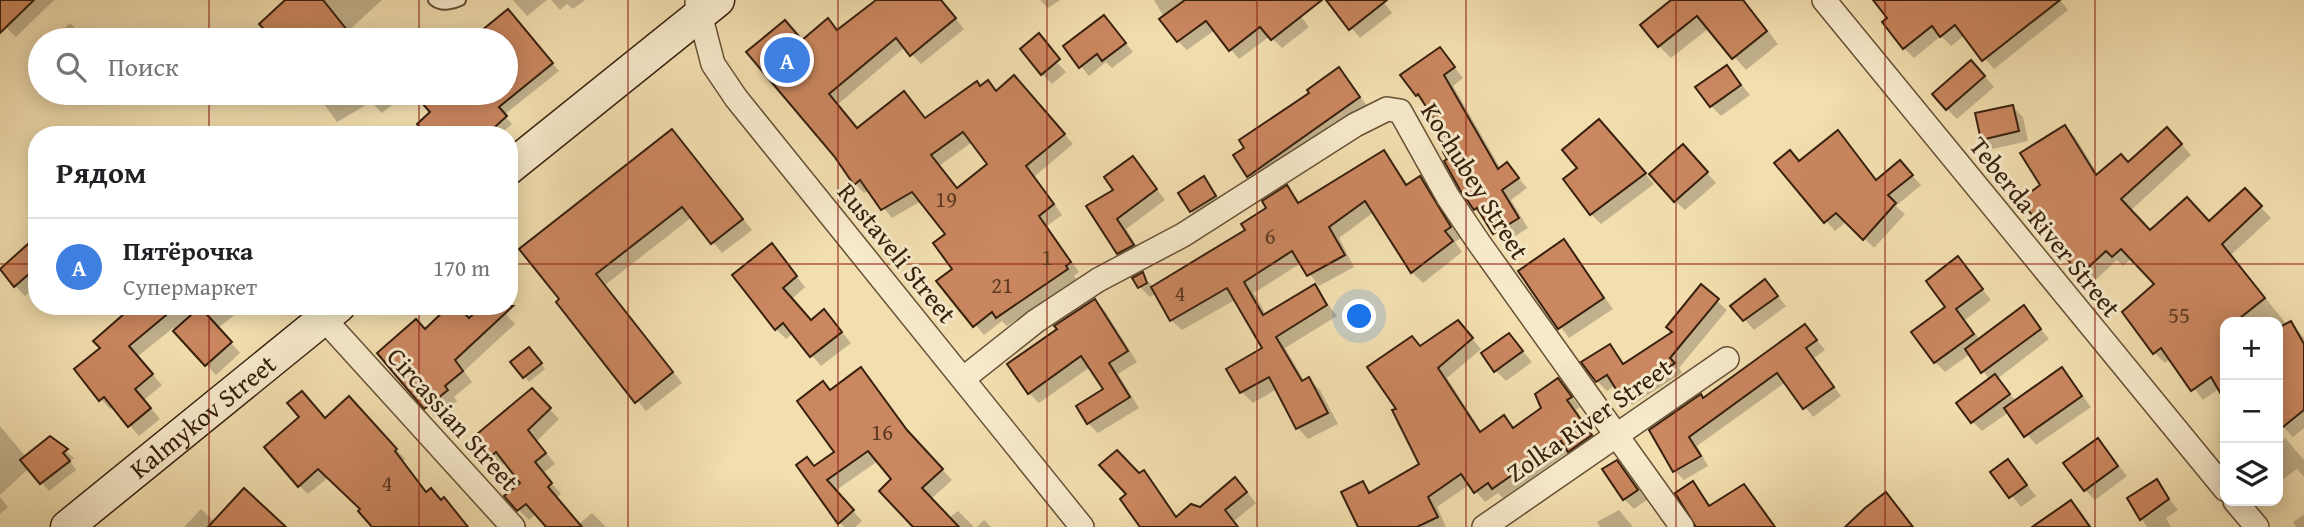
<!DOCTYPE html>
<html lang="ru">
<head>
<meta charset="utf-8">
<style>
  body { margin:0; font-family:"Gentium Book Plus",serif; background:#f6f6f6; color:#202124 }
  .controls { position:absolute; right:21px; bottom:21px; display:grid; overflow:hidden; border-radius:14px; box-shadow:0 4px 18px #0003 }
  .controls button { width:63px; height:63px; display:grid; place-items:center; padding:0; border:0; border-bottom:2px solid #e0e0e0; background:#fff; color:#202124; font:35px sans-serif }
  .you { position:absolute; left:1360px; top:317px; width:24px; height:24px; margin:-18px; border:5px solid #fff; border-radius:50%; background:#1a73e8; box-shadow:0 0 0 10px #1a73e833 }
  .badge { display:grid; place-items:center; width:46px; height:46px; border-radius:50%; background:#8f2418; color:#fff; font-size:23px; font-weight:700 }
  .pin { position:absolute; translate:-50% -50%; border:4px solid #fff; box-shadow:0 2px 7px #0006 }
  .list { margin:0; padding:0; list-style:none }
  h2 { display:flex; justify-content:space-between; align-items:center; height:91px; margin:0; padding:0 28px; font-size:30px }
  h2 small { font-size:23px; font-weight:400; color:#757577 }
  .list li { display:grid; grid-template-columns:46px 1fr auto; gap:21px; align-items:center; box-sizing:border-box; height:98px; padding:0 28px; border-top:2px solid #e0e0e0 }
  .list b { display:block; font-size:26px; white-space:nowrap }
  .list p { margin:0; font-size:23px; white-space:nowrap; color:#757577 }
  .list em { font-size:23px; font-style:normal; color:#757577 }
  .icon { flex:none; width:38px; height:38px; fill:none; stroke:currentColor; stroke-width:2; stroke-linecap:round; stroke-linejoin:round }
  .map { position:relative; flex:none; width:2304px; height:527px; overflow:hidden }
  .search { position:absolute; background:#fff; box-shadow:0 4px 18px #0003; left:28px; top:28px; width:490px; height:77px; display:flex; align-items:center; gap:18px; box-sizing:border-box; padding:0 24px; border-radius:38px; color:#757577; font-size:26px }
  .panel { position:absolute; background:#fff; box-shadow:0 4px 18px #0003; left:28px; top:126px; width:490px; height:189px; border-radius:28px }
  .map>svg:first-child { display:block }
  .shadow { fill:#0003; fill-rule:evenodd }
  .building { fill:#cb875f; stroke:#37200d; stroke-width:2; fill-rule:evenodd }
  .lines { fill:none; stroke-linecap:round; stroke-linejoin:round }
  .lane-casing { stroke:#665036; stroke-width:14 }
  .street-casing { stroke:#665036; stroke-width:26 }
  .secondary-casing { stroke:#37200d; stroke-width:35 }
  .lane { stroke:#f7eacb; stroke-width:10 }
  .street { stroke:#f7eacb; stroke-width:23 }
  .secondary { stroke:#f7eacb; stroke-width:32 }
  .grid { fill:none; stroke:#8f2418; stroke-width:2; stroke-opacity:0.55 }
  .labels { text-anchor:middle; stroke-width:6; stroke-linejoin:round; paint-order:stroke }
  .number-label { font-size:23px; fill:#5c3a22 }
  .street-label { font-size:26px; fill:#37200d; stroke:#f7eacb }
</style>
</head>
<body>
<div class="map">
<svg width="2304" height="527" viewBox="0 0 2304 527">
  <rect width="100%" height="100%" fill="#f2deaf"/>
  <filter id="stains"><feTurbulence type="fractalNoise" baseFrequency=".00286" numOctaves="4"/><feColorMatrix values="0 0 0 0 .2 0 0 0 0 .09 0 0 0 0 .02 0 0 0 .5 -.17"/></filter>
  <radialGradient id="worn" r=".72"><stop offset=".6" stop-color="#630" stop-opacity="0"/><stop offset="1" stop-color="#630" stop-opacity=".3"/></radialGradient>
  <g class="shadow">
    <polygon points="0,0 54,0 16,37 4,25 0,29"/>
    <polygon points="288,0 382,0 348,31 355,40 276,40 262,25"/>
    <polygon points="513,0 547,0 527,16"/>
    <polygon points="551,0 585,0 573,9 567,4 560,10"/>
    <path d="M877 0H941L964 29 921 64 905 47 837 105 858 130 926 120 981 88 997 92 1024 86 1073 144 1035 176 1062 215 1047 226 1079 272 1074 276 1076 279 1007 326 1002 321 984 335 939 281 954 269 947 235 921 201 892 218 869 190 864 193 855 183 803 42 838 31ZM972 142 989 165 958 189 939 166Z"/>
    <polygon points="1040,0 1060,0 1048,8"/>
    <polygon points="1154,0 1288,0 1309,27 1282,48 1270,36 1239,59 1215,30 1187,50 1178,41"/>
    <polygon points="1328,0 1382,0 1392,13 1360,38"/>
    <polygon points="1674,0 1744,0 1778,44 1746,70 1709,28 1671,58 1659,46"/>
    <polygon points="1875,0 2060,0 2068,10 1994,69 1965,35 1951,46 1941,36 1914,58 1904,48 1890,18"/>
    <polygon points="508,11 559,71 504,115 512,124 499,135 431,135 433,112 427,105 440,93 506,93 506,40 473,40"/>
    <polygon points="70,23 86,40 51,40"/>
    <polygon points="1112,26 1133,52 1112,68 1106,62 1089,76 1067,49"/>
    <polygon points="1035,39 1066,72 1052,84 1042,74"/>
    <polygon points="1440,49 1463,78 1453,86 1501,169 1507,165 1527,188 1511,200 1528,228 1504,243 1475,209 1454,148 1417,95"/>
    <polygon points="1727,67 1750,95 1721,116 1711,106"/>
    <polygon points="1339,70 1369,108 1258,186 1236,155"/>
    <polygon points="1981,72 1994,87 1957,119 1947,109"/>
    <polygon points="316,93 396,93 401,98 382,113 371,102 337,122"/>
    <polygon points="2013,107 2023,117 2028,141 1993,149 1983,139"/>
    <polygon points="2065,127 2075,137 2099,176 2178,140 2191,155 2130,211 2150,232 2210,223 2245,191 2271,218 2231,255 2287,325 2291,323 2304,338 2304,428 2293,437 2278,421 2278,322 2225,322 2225,398 2220,388 2203,400 2171,358 2165,363 2155,353 2157,285 2132,258 2123,266 2117,260 2091,284 2023,201 2042,186"/>
    <polygon points="672,131 752,230 722,253 692,217 605,285 682,383 646,411 558,302"/>
    <polygon points="1609,131 1654,184 1601,224 1591,214 1579,168"/>
    <polygon points="1383,152 1409,186 1420,178 1431,189 1461,238 1455,242 1462,252 1423,283 1412,272 1374,212 1339,238 1354,267 1319,286 1301,263 1254,293 1266,315 1314,286 1337,316 1285,348 1305,382 1309,379 1320,390 1338,424 1308,439 1298,428 1277,389 1253,403 1242,392 1229,369 1264,349 1235,300 1182,330 1171,320 1156,293 1150,297 1139,286 1142,274 1154,288 1247,230 1287,187 1300,203"/>
    <polygon points="1693,157 1716,183 1685,210 1675,201"/>
    <polygon points="1133,159 1165,200 1126,229 1143,256 1128,263 1118,253 1115,190"/>
    <polygon points="1800,163 1877,182 1909,172 1921,185 1896,206 1905,214 1874,248 1847,221 1835,231 1777,164"/>
    <polygon points="1204,179 1225,207 1201,221 1191,211"/>
    <polygon points="1563,241 1613,309 1569,338 1520,272"/>
    <polygon points="772,245 805,287 792,299 811,321 824,311 851,343 821,366 793,333 786,339 776,329 734,276"/>
    <polygon points="37,255 37,286 25,296 15,286"/>
    <polygon points="1958,259 1991,300 1965,320 1980,340 2023,307 2049,339 1997,379 2016,401 2062,369 2091,407 2036,445 2009,412 1982,431 1972,421 1990,380 1970,354 1945,372 1935,362"/>
    <polygon points="1765,281 1786,306 1754,330 1733,306"/>
    <polygon points="1701,287 1727,310 1679,368 1682,373 1632,405 1616,385 1607,391 1597,381 1610,346 1625,365 1675,333"/>
    <polygon points="1095,301 1105,311 1137,362 1118,374 1139,408 1098,433 1088,423 1105,390 1090,367 1039,403 1029,393"/>
    <polygon points="129,306 246,306 218,328 240,353 216,375 173,328 137,357 162,385 144,400 160,419 139,436 114,407 110,409 101,399 102,348 132,310"/>
    <polygon points="499,306 515,324 464,371 472,382 454,397 457,401 436,418 380,353 425,331 469,320"/>
    <polygon points="1805,326 1825,350 1814,358 1841,396 1813,417 1786,382 1697,446 1708,466 1684,480 1675,471 1651,430 1703,400"/>
    <polygon points="1467,333 1481,349 1447,378 1482,433 1504,417 1514,429 1543,408 1558,380 1580,407 1576,410 1601,446 1579,460 1570,451 1503,498 1498,493 1485,502 1470,484 1437,507 1446,527 1360,527 1363,483 1372,493 1422,465 1398,409 1412,338 1421,347"/>
    <polygon points="1509,335 1532,362 1506,381 1496,371"/>
    <polygon points="534,354 545,369 529,382 513,362"/>
    <polygon points="861,369 917,442 952,480 931,499 949,518 958,511 974,527 916,527 893,479 878,461 835,491 862,521 855,527 844,527 839,522 815,468 837,452 831,391"/>
    <polygon points="532,391 559,419 537,441 555,464 543,473 561,494 556,498 579,524 592,513 606,527 549,527 537,513 529,520 519,510 522,484 506,462 499,468 489,458"/>
    <polygon points="358,408 405,459 403,461 428,493 431,490 442,501 444,500 468,527 374,527 363,510 329,477 308,494 299,485 326,420"/>
    <polygon points="0,426 26,457 50,438 74,458 70,461 76,470 49,491 29,468 0,495"/>
    <polygon points="2285,438 2304,460 2304,477 2297,469 2278,483 2278,444"/>
    <polygon points="2098,440 2127,476 2095,500 2085,490"/>
    <polygon points="2008,461 2036,496 2021,507 1993,472"/>
    <polygon points="1617,462 1647,500 1634,509 1624,499"/>
    <polygon points="1143,473 1177,518 1245,490 1256,503 1234,521 1239,527 1144,527 1139,475"/>
    <polygon points="2156,482 2178,510 2166,518 2171,527 2147,527 2129,499"/>
    <polygon points="1693,483 1712,507 1743,486 1776,527 1700,527"/>
    <polygon points="0,497 8,507 0,514"/>
    <polygon points="2071,502 2081,512 2092,527 2051,527"/>
    <polygon points="201,509 215,522 277,527 184,527"/>
    <polygon points="1619,510 1633,527 1600,527 1597,522"/>
    <polygon points="2304,515 2304,527 2296,527 2293,522"/>
    <polygon points="984,520 991,527 977,527"/>
  </g>
  <g class="building">
    <polygon points="0,0 34,0 0,33"/>
    <polygon points="285,0 323,0 355,40 274,40 259,24"/>
    <path d="M876 0H941L956 18 910 56 896 38 829 94 857 128 904 91 925 118 977 81 980 86 988 80 996 91 1014 75 1065 134 1026 166 1054 204 1039 216 1071 262 1066 266 1068 269 996 318 992 312 973 327 936 281 952 269 933 243 945 234 912 192 881 210 860 180 854 185 834 156 746 52 785 20 802 40 828 18 837 30ZM963 132 987 164 957 188 931 155Z"/>
    <polygon points="1185,0 1322,0 1271,40 1260,27 1229,51 1206,21 1177,42 1159,19"/>
    <polygon points="1326,0 1387,0 1349,30"/>
    <polygon points="1671,0 1743,0 1767,31 1732,59 1697,16 1658,47 1640,25"/>
    <polygon points="1873,0 2060,0 1982,61 1955,25 1940,37 1932,26 1903,49 1882,22 1887,18"/>
    <polygon points="508,9 553,63 499,107 507,116 486,135 427,135 417,124 430,112 413,93 506,93 506,40 470,40"/>
    <polygon points="1104,15 1126,43 1102,61 1097,54 1079,68 1063,46"/>
    <polygon points="1039,33 1060,59 1041,75 1020,49"/>
    <polygon points="1440,47 1455,67 1444,75 1498,169 1507,162 1519,178 1502,190 1519,218 1493,234 1477,208 1474,210 1460,190 1444,161 1447,159 1443,152 1452,147 1418,94 1416,96 1400,75"/>
    <polygon points="1971,60 1985,76 1946,110 1932,94"/>
    <polygon points="1727,65 1741,85 1710,107 1695,87"/>
    <polygon points="1339,67 1360,97 1247,177 1233,155 1244,148 1239,140 1309,93 1307,90"/>
    <polygon points="2013,105 2019,131 1981,140 1975,113"/>
    <polygon points="1599,119 1646,173 1590,215 1563,179 1577,168 1562,150"/>
    <polygon points="2065,125 2096,175 2121,154 2128,162 2167,127 2182,144 2121,199 2150,230 2187,197 2209,221 2245,188 2262,206 2222,244 2265,298 2235,322 2225,322 2225,401 2211,377 2191,391 2161,348 2153,354 2122,312 2154,284 2121,249 2112,257 2106,251 2080,275 2020,200 2040,185 2020,153"/>
    <polygon points="672,129 743,219 711,244 682,207 596,274 673,372 635,403 556,302 559,299 519,249"/>
    <polygon points="1838,130 1876,180 1900,160 1913,175 1888,195 1896,203 1863,240 1836,213 1824,223 1774,163 1790,150 1799,161"/>
    <polygon points="1683,144 1708,172 1674,202 1649,174"/>
    <polygon points="1384,150 1406,185 1420,176 1451,227 1445,231 1453,241 1411,273 1365,201 1329,227 1345,255 1307,276 1292,251 1244,282 1263,315 1315,284 1327,305 1276,337 1302,381 1309,377 1328,413 1296,429 1269,377 1240,393 1226,369 1262,348 1227,288 1170,321 1151,287 1245,230 1241,224 1266,208 1262,201 1287,185 1298,203"/>
    <polygon points="1133,156 1157,189 1117,219 1134,245 1117,254 1086,206 1113,190 1104,177"/>
    <polygon points="1204,176 1216,196 1190,212 1178,193"/>
    <polygon points="1564,239 1604,298 1558,329 1518,271"/>
    <polygon points="772,243 797,276 783,288 811,320 824,309 842,332 810,357 783,323 775,330 732,275"/>
    <polygon points="28,244 37,254 37,267 14,287 0,269"/>
    <polygon points="1958,256 1983,289 1956,309 1974,334 1934,363 1911,332 1945,307 1926,281"/>
    <polygon points="1143,272 1147,283 1138,288 1132,278"/>
    <polygon points="1765,279 1778,296 1743,321 1730,306"/>
    <polygon points="1701,284 1719,299 1670,358 1675,363 1621,397 1607,375 1596,382 1581,362 1610,344 1623,364 1672,332 1666,327"/>
    <polygon points="1095,299 1128,351 1109,363 1130,397 1087,424 1076,406 1103,389 1081,356 1028,394 1007,364 1057,329 1054,326"/>
    <polygon points="2024,305 2041,329 1981,373 1965,349"/>
    <polygon points="133,306 177,306 129,346 153,374 135,389 151,408 128,427 104,397 99,401 74,369 100,348 93,341"/>
    <polygon points="449,306 458,306 469,318 482,306 513,306 455,360 463,371 445,386 448,390 424,409 377,353 416,319 425,329"/>
    <polygon points="200,307 232,342 205,366 173,331"/>
    <polygon points="1458,320 1473,338 1438,368 1480,432 1504,415 1513,428 1541,408 1535,394 1558,378 1572,397 1567,400 1592,435 1568,452 1561,441 1492,489 1488,483 1474,493 1461,474 1428,497 1438,517 1417,527 1358,527 1341,492 1363,481 1369,493 1419,464 1392,410 1396,409 1367,367 1412,336 1420,346"/>
    <polygon points="2291,321 2304,344 2304,410 2278,431 2278,328"/>
    <polygon points="1805,324 1817,340 1806,348 1834,387 1803,409 1777,373 1689,437 1701,456 1673,472 1649,430 1701,394 1703,398"/>
    <polygon points="1509,333 1523,351 1494,372 1481,353"/>
    <polygon points="529,347 542,363 523,378 510,362"/>
    <polygon points="861,367 907,430 943,469 922,488 959,527 913,527 879,491 891,479 868,451 827,480 854,510 838,524 796,465 807,457 814,466 834,452 797,401 823,381 830,390"/>
    <polygon points="2062,367 2082,396 2024,437 2004,408"/>
    <polygon points="1995,374 2010,394 1971,423 1956,403"/>
    <polygon points="532,388 551,408 528,430 546,453 535,462 552,483 548,487 582,527 546,527 526,504 517,511 504,496 520,483 496,452 488,459 471,439"/>
    <polygon points="302,391 325,418 349,396 397,449 395,451 426,492 431,488 441,500 444,497 468,527 372,527 358,511 360,509 318,469 298,487 264,447 299,417 287,403"/>
    <polygon points="50,436 68,449 63,453 70,461 40,484 20,460"/>
    <polygon points="2098,438 2118,466 2084,491 2063,463"/>
    <polygon points="1117,450 1139,473 1144,470 1176,517 1191,504 1200,507 1235,477 1247,492 1225,510 1238,527 1140,527 1120,499 1126,494 1099,465"/>
    <polygon points="2008,459 2027,485 2009,498 1990,472"/>
    <polygon points="1617,460 1638,490 1623,500 1602,469"/>
    <polygon points="2157,479 2169,499 2140,520 2127,498"/>
    <polygon points="1693,481 1709,506 1744,484 1775,527 1696,527 1675,493"/>
    <polygon points="244,488 286,527 208,527"/>
    <polygon points="1886,492 1913,527 1845,527 1865,508"/>
    <polygon points="2071,500 2090,527 2032,527"/>
  </g>
  <g class="lines">
    <g class="lane-casing">
      <path id="lane" d="M434 0C441 6 452 4 460 0"/>
    </g>
    <g class="street-casing">
      <g id="street">
        <polyline points="1824,0 2225,489"/>
        <polyline points="697,3 713,64 736,98 1082,527"/>
        <polyline points="324,319 513,527"/>
        <polyline points="964,378 1036,321 1098,280 1183,235 1355,125 1387,109 1400,111 1448,197 1479,243 1682,527"/>
        <polyline points="2235,501 2257,527"/>
        <polyline points="1484,527 1727,359"/>
      </g>
    </g>
    <g class="secondary-casing">
      <g id="secondary">
        <polyline points="509,168 718,0"/>
        <path id="s1" d="M67 527 339 306"/>
      </g>
    </g>
    <use href="#lane" class="lane"/>
    <use href="#street" class="street"/>
    <use href="#secondary" class="secondary"/>
  </g>
  <path class="grid" d="M209 0V40M419 0V40M628 0V527M838 0V527M1047 0V527M1257 0V527M1466 0V527M1676 0V527M1885 0V527M2095 0V527M209 93V135M419 93V135M0 264H37M509 264H2304M209 306V527M419 306V527"/>
  <g class="labels">
    <g class="number-label">
      <text x="946" y="207">19</text>
      <text x="1270" y="244">6</text>
      <text x="1047" y="265">1</text>
      <text x="1002" y="293">21</text>
      <text x="1180" y="301">4</text>
      <text x="2179" y="323">55</text>
      <text x="882" y="440">16</text>
      <text x="387" y="491">4</text>
    </g>
    <g class="street-label">
      <text transform="translate(1475 181) rotate(58)" y="9">Kochubey Street</text>
      <text transform="translate(2045 227) rotate(51)" y="9">Teberda River Street</text>
      <text transform="translate(897 253) rotate(51)" y="9">Rustaveli Street</text>
      <text dy="9" stroke="none"><textPath href="#s1" startOffset="175">Kalmykov Street</textPath></text>
      <text transform="translate(453 419) rotate(48)" y="9">Circassian Street</text>
      <text transform="translate(1589 420) rotate(-35)" y="9">Zolka River Street</text>
    </g>
  </g>
  <rect width="100%" height="100%" filter="url(#stains)"/>
  <rect width="100%" height="100%" fill="url(#worn)"/>
</svg>
<div class="controls">
<button>+</button>
<button>−</button>
<button><svg class="icon" aria-label="layers" viewBox="0 0 24 24"><path d="M12 4l9 5-9 5-9-5zM3 14l9 5 9-5"/></svg></button>
</div>
<div class="you"></div>
<div class="pin badge" style="left:787px;top:60px;background:#3f7fe0">A</div>
<div class="search"><svg class="icon" aria-label="search" viewBox="0 0 24 24"><circle cx="10" cy="10" r="6"/><path d="M15 15l6 6"/></svg>Поиск</div>
<section class="panel">
<h2>Рядом<small></small></h2>
<ul class="list">
<li><span class="badge" style="background:#3f7fe0">A</span><div><b>Пятёрочка</b><p>Супермаркет</p></div><em>170 m</em></li>
</ul>
</section>
</div>
</body>
</html>
